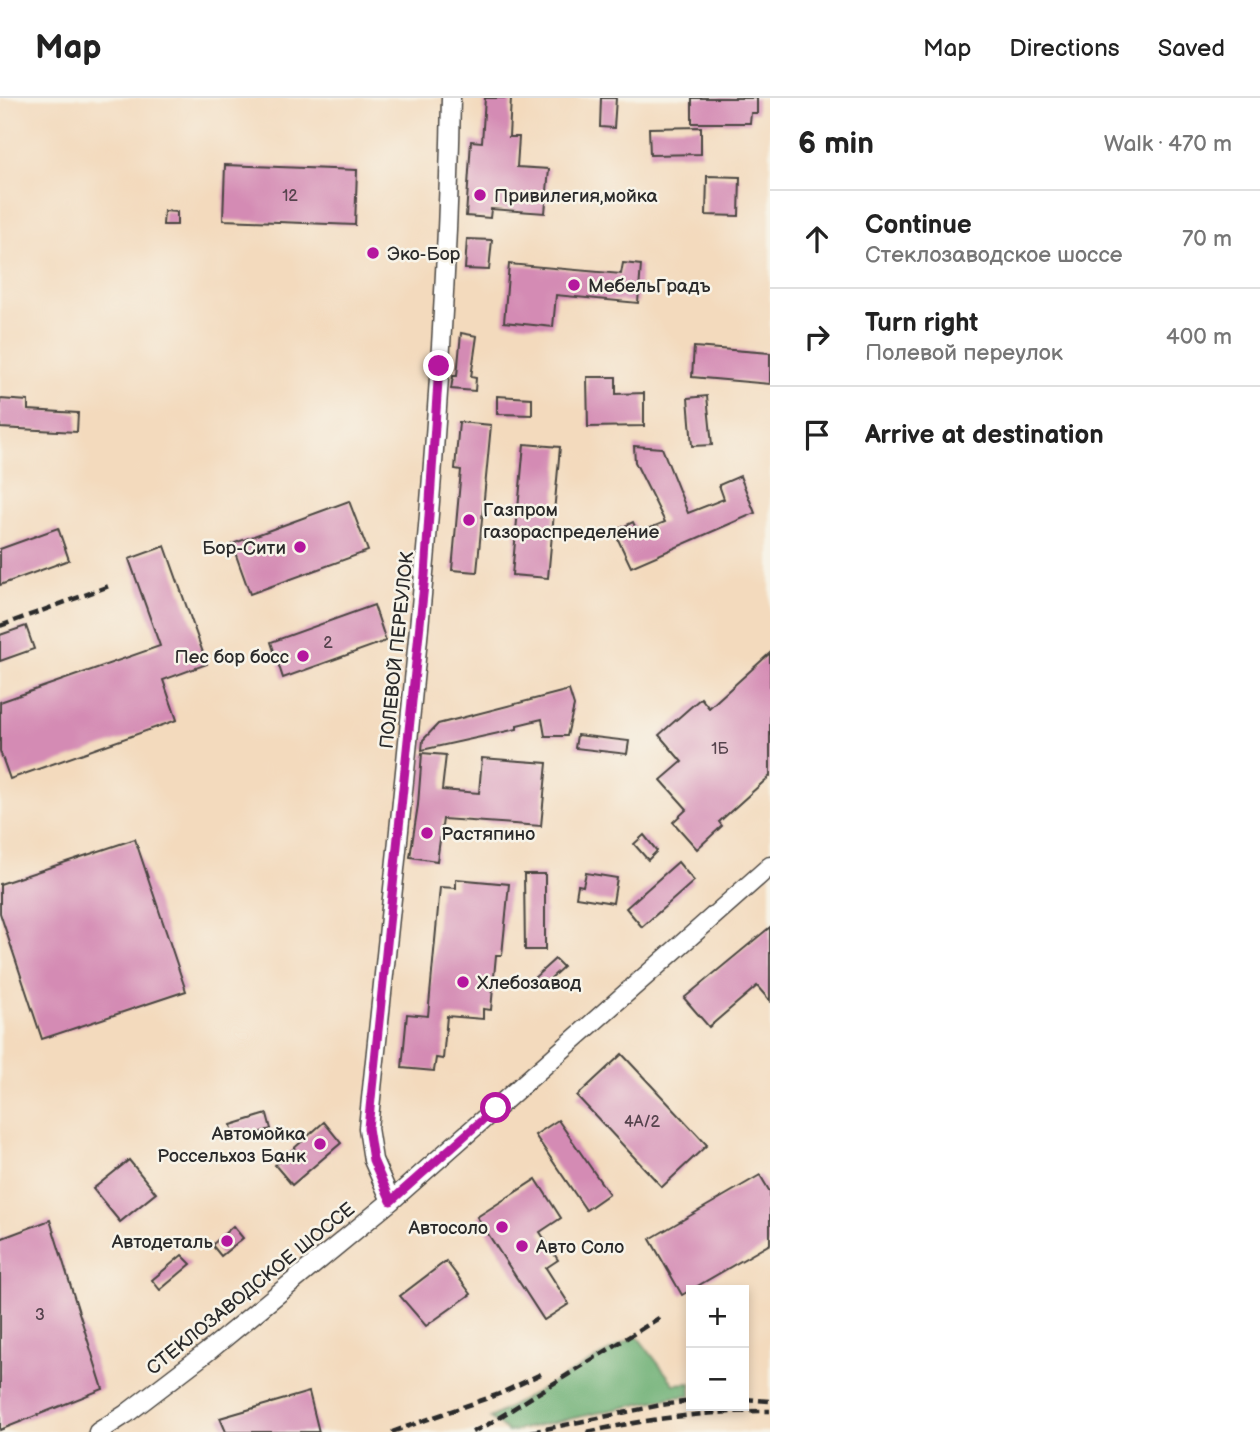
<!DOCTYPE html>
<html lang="en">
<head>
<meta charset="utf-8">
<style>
  body { margin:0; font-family:"Balsamiq Sans",sans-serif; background:#f2f2f2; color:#222 }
  .controls { position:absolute; right:21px; bottom:21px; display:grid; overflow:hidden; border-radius:0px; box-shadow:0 4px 10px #0003 }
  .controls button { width:63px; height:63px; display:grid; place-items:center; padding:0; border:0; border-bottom:2px solid #e0e0e0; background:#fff; color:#222; font:35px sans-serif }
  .stop { position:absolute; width:21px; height:21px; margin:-16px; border:5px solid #b5179e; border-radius:50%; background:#fff }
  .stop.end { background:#b5179e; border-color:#fff; box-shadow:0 2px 7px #0008 }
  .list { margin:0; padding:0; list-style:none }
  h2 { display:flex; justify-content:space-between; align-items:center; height:91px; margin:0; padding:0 28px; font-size:30px }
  h2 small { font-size:23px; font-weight:400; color:#767676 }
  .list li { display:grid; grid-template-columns:46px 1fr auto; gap:21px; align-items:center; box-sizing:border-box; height:98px; padding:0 28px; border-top:2px solid #e0e0e0 }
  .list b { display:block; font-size:26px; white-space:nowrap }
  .list p { margin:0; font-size:23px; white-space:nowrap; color:#767676 }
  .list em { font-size:23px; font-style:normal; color:#767676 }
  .icon { flex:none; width:38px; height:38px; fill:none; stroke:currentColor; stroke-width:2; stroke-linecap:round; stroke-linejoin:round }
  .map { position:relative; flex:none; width:770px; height:1334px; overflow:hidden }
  header { display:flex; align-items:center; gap:42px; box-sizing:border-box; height:98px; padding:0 35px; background:#fff; border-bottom:2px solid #e0e0e0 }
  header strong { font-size:33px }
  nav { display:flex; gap:38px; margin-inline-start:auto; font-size:24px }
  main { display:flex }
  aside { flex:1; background:#fff }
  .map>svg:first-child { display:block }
  .forest { fill:#6bae72; stroke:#4b6c4e; stroke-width:2 }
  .building { fill:#d48bb4 }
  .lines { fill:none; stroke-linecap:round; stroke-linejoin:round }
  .secondary-casing { stroke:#494541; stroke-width:21 }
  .secondary { stroke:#fff; stroke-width:18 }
  .rail { stroke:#2b2b2b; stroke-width:4.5; stroke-dasharray:10 5; stroke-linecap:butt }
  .route { stroke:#b5179e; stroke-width:9 }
  .poi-dot { fill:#b5179e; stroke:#f7f3e8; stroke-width:2.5 }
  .labels { text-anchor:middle; stroke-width:5; stroke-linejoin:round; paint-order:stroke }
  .number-label { font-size:16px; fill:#55434d }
  .poi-label { font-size:19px; fill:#2b2b2b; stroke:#f7f3e8; text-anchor:start }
  .street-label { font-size:19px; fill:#2b2b2b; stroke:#f7f3e8 }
</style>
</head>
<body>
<header>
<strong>Map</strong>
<nav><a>Map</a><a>Directions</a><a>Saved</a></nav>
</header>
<main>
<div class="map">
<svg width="770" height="1334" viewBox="0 0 770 1334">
  <rect width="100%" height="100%" fill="#f7f3e8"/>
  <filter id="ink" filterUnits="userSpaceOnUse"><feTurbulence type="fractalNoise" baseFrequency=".0143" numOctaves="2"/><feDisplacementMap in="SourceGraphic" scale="14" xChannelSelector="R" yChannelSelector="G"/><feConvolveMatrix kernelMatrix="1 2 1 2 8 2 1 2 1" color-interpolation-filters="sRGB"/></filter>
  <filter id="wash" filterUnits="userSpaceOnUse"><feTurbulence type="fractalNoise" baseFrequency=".00686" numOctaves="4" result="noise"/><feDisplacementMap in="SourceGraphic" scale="28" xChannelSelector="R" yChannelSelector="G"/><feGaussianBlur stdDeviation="1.57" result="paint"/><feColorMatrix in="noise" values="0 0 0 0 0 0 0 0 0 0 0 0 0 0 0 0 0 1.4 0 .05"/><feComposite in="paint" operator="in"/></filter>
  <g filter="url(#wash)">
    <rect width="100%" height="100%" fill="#f3dabd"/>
    <polygon class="forest" points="637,1238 674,1286 691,1285 691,1298 673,1299 508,1334 490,1320"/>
    <g id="blocks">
      <g class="building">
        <polygon points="485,0 511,0 509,39 519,39 517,69 549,71 545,115 491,111 490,120 466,118 471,43 482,44"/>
        <polygon points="601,0 616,0 614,30 600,29"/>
        <polygon points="692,0 757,0 757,15 751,15 750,25 692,25"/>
        <polygon points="701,29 701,56 650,57 649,30"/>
        <polygon points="225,67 357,72 355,127 223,122"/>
        <polygon points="707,78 740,79 739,118 706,117"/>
        <polygon points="164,113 177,114 177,127 163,127"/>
        <polygon points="467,141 492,142 489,172 465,171"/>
        <polygon points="623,165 641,167 638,205 556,197 553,229 504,224 509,166 621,176"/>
        <polygon points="461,235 477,238 471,279 476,280 475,293 451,291 453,278 457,278"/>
        <polygon points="694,249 770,255 770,286 692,279"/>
        <polygon points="587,279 616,279 616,296 644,295 644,328 588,329"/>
        <polygon points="497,298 532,300 532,317 497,316"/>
        <polygon points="707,298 712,347 692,348 688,300"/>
        <polygon points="0,301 28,303 28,312 78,315 77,334 0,330"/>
        <polygon points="459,324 491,327 477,474 452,472 461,372 455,371"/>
        <polygon points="524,346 560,349 548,480 512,477"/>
        <polygon points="634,348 662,350 688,415 724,401 719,387 740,378 755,415 631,469 614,433 633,424 638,435 665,424 635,364"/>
        <polygon points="349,403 368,453 250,496 232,446"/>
        <polygon points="58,430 69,462 0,487 0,451"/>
        <polygon points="165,448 207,566 163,582 177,622 10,681 0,653 0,604 160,548 129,461"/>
        <polygon points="374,507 386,543 283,580 271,544"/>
        <polygon points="26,528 34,551 0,563 0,537"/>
        <polygon points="770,555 770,678 719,724 722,728 697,751 673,724 687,711 661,682 682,664 659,637 701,600 709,610"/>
        <polygon points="569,592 574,608 567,638 545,638 542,621 517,627 517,631 422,652 423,642 438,626"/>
        <polygon points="577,637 629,643 627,656 575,650"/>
        <polygon points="422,655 446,657 442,692 479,695 482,660 547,665 541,728 443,721 437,763 410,759 418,707"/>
        <polygon points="644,737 657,753 648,762 634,746"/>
        <polygon points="135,741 186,893 42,941 0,815 0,786"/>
        <polygon points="678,764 694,783 642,829 626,810"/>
        <polygon points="586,775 617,780 613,805 576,799 578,787 583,788"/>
        <polygon points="524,776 545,776 545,852 525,852"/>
        <polygon points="456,781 509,786 502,857 496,857 491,912 483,911 483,921 447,918 443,961 436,960 434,973 402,970 407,916 428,918 440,789 456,790"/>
        <polygon points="770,829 770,903 757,888 709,929 684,900"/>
        <polygon points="555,861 563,869 541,889 534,880"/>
        <polygon points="622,956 707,1047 662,1089 577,998"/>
        <polygon points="267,1016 271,1031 235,1042 231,1027"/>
        <polygon points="558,1022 609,1096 586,1112 535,1037"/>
        <polygon points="324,1024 341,1045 292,1087 275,1067"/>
        <polygon points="129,1062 156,1095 120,1124 93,1091"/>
        <polygon points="760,1077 770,1094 770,1146 682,1197 650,1141"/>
        <polygon points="536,1081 561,1120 540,1134 558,1162 546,1170 569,1206 544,1222 477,1119"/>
        <polygon points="50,1122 103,1291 0,1332 0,1141"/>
        <polygon points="233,1128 243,1140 221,1158 212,1147"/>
        <polygon points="182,1157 191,1166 160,1192 152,1182"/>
        <polygon points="446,1163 471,1196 426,1228 400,1198"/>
        <polygon points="309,1294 319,1334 226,1334 220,1320"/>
      </g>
    </g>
  </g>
  <g filter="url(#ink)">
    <use href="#blocks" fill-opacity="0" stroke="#494541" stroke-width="2"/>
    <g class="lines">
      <g class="secondary-casing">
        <g id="secondary">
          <path d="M391 1103 373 1062 368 1030C403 687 445 345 451 0"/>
          <polyline points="98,1334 126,1316 211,1251 391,1103 770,768"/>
        </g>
      </g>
      <use href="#secondary" class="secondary"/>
      <g class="rail">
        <polyline points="0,528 112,487"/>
        <polyline points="744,1301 770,1303"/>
        <polyline points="392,1334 499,1296 541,1276"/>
        <polyline points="472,1334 487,1327 659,1220"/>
        <polyline points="531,1334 661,1307 691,1303"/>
        <path d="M587 1334C648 1321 707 1313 770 1313"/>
      </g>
    </g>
  </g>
  <g class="lines" filter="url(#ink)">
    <polyline class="route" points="439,268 425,477 368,1030 373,1062 391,1103 496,1010"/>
  </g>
  <g class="poi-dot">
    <circle cx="480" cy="97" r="7"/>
    <circle cx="373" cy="155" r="7"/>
    <circle cx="574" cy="187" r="7"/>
    <circle cx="469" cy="422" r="7"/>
    <circle cx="300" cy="449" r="7"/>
    <circle cx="303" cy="558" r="7"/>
    <circle cx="427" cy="735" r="7"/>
    <circle cx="463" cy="884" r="7"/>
    <circle cx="320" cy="1046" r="7"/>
    <circle cx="502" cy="1129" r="7"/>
    <circle cx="227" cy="1143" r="7"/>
    <circle cx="522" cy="1148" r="7"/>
  </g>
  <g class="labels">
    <g class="number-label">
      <text x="290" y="103">12</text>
      <text x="328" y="550">2</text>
      <text x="720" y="656">1Б</text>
      <text x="642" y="1029">4А/2</text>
      <text x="40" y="1222">3</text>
    </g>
    <g class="poi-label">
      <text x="494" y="104">Привилегия,мойка</text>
      <text x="387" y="162">Эко-Бор</text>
      <text x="588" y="194">МебельГрадъ</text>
      <text x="483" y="418">Газпром<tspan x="483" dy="22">газораспределение</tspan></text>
      <text x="286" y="456" text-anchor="end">Бор-Сити</text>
      <text x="289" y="565" text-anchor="end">Пес бор босс</text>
      <text x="441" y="742">Растяпино</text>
      <text x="477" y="891">Хлебозавод</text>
      <text x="306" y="1042" text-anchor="end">Автомойка<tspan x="306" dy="22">Россельхоз Банк</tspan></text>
      <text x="488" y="1136" text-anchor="end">Автосоло</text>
      <text x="213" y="1150" text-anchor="end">Автодеталь</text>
      <text x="536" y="1155">Авто Соло</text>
    </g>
    <g class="street-label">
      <text transform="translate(396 552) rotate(-84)" y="7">ПОЛЕВОЙ ПЕРЕУЛОК</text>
      <text transform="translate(250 1190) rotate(-39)" y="7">СТЕКЛОЗАВОДСКОЕ ШОССЕ</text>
    </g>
  </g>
</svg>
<div class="controls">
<button>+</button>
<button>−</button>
</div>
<div class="stop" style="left:496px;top:1010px"></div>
<div class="stop end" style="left:439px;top:268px"></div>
</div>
<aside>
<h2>6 min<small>Walk · 470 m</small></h2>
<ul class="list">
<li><svg class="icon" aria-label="ahead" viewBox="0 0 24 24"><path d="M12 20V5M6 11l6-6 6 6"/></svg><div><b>Continue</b><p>Стеклозаводское шоссе</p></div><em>70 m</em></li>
<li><svg class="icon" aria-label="right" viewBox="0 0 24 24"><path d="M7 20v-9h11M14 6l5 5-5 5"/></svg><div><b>Turn right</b><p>Полевой переулок</p></div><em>400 m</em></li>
<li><svg class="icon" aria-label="arrive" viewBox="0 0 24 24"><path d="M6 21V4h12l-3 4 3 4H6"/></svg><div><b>Arrive at destination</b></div></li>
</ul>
</aside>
</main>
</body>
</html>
